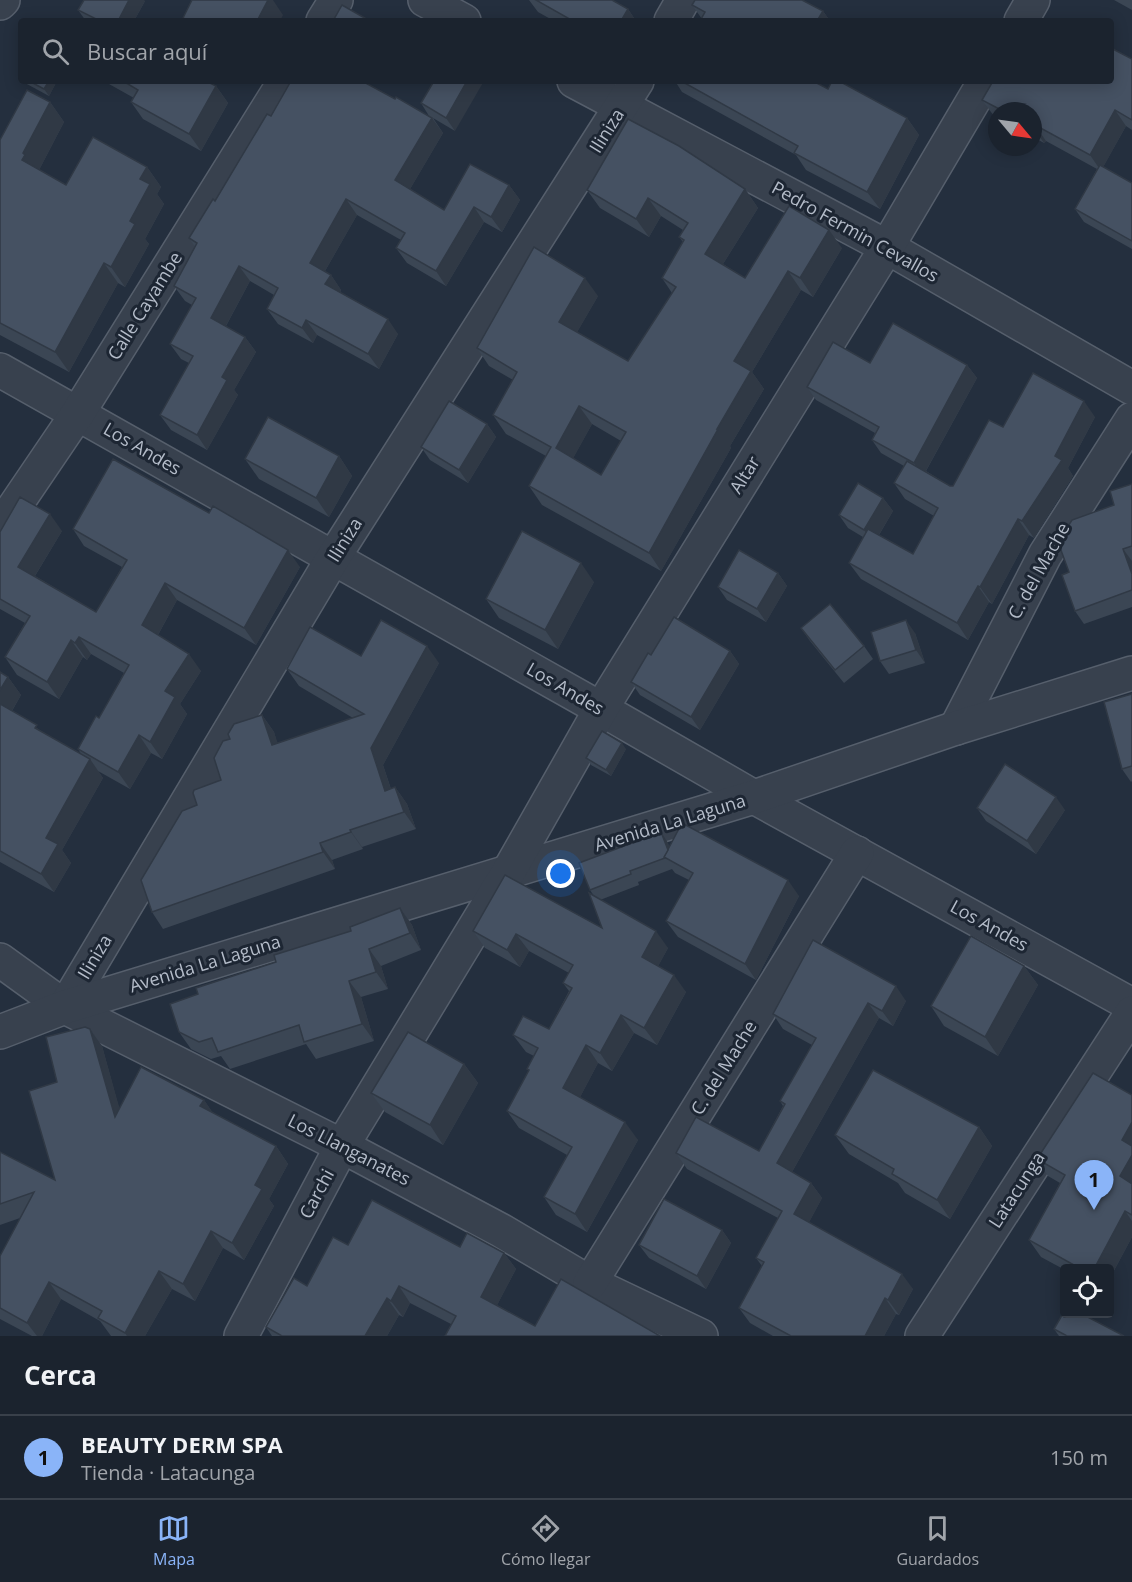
<!DOCTYPE html>
<html lang="es">
<head>
<meta charset="utf-8">
<style>
  body { margin:0; font-family:"Open Sans",sans-serif; background:#282f3a; color:#f1f3f6 }
  .controls { position:absolute; right:18px; bottom:18px; display:grid; overflow:hidden; border-radius:6px; box-shadow:0 3px 15px #0003 }
  .controls button { width:54px; height:54px; display:grid; place-items:center; padding:0; border:0; border-bottom:2px solid #39404a; background:#1b232e; color:#f1f3f6; font:30px sans-serif }
  .compass { position:absolute; left:988px; top:102px; width:54px; height:54px; border-radius:50%; background:#1b232e; box-shadow:0 3px 15px #0003; rotate:119deg }
  .you { position:absolute; left:561px; top:874px; width:21px; height:21px; margin:-15px; border:4px solid #fff; border-radius:50%; background:#1a73e8; box-shadow:0 0 0 9px #1a73e833 }
  .badge { display:grid; place-items:center; width:39px; height:39px; border-radius:50%; background:#8ab4f8; color:#111; font-size:20px; font-weight:700 }
  .pin { position:absolute; translate:-50% -50px; filter:drop-shadow(0 2px 3px #0008) }
  .pin::after { content:''; position:absolute; top:32px; width:21px; height:18px; background:inherit; clip-path:polygon(0 0,100% 0,50% 100%) }
  .list { margin:0; padding:0; list-style:none }
  h2 { display:flex; justify-content:space-between; align-items:center; height:78px; margin:0; padding:0 24px; font-size:26px }
  h2 small { font-size:20px; font-weight:400; color:#a0a4aa }
  .list li { display:grid; grid-template-columns:39px 1fr auto; gap:18px; align-items:center; box-sizing:border-box; height:84px; padding:0 24px; border-top:2px solid #39404a }
  .list b { display:block; font-size:22px; white-space:nowrap }
  .list p { margin:0; font-size:20px; white-space:nowrap; color:#a0a4aa }
  .list em { font-size:20px; font-style:normal; color:#a0a4aa }
  .icon { flex:none; width:33px; height:33px; fill:none; stroke:currentColor; stroke-width:2; stroke-linecap:round; stroke-linejoin:round }
  .map { position:relative; flex:none; width:1132px; height:1336px; overflow:hidden }
  .search { position:absolute; background:#1b232e; box-shadow:0 3px 15px #0003; left:18px; right:18px; top:18px; height:66px; display:flex; align-items:center; gap:15px; box-sizing:border-box; padding:0 21px; border-radius:6px; color:#a0a4aa; font-size:22px }
  .sheet { height:162px; background:#1b232e }
  nav { display:flex; justify-content:space-around; align-items:center; box-sizing:border-box; height:84px; border-top:2px solid #39404a; background:#1b232e; font-size:16px; color:#a0a4aa }
  nav a { display:grid; justify-items:center; gap:3px }
  nav .on { color:#8ab4f8 }
  .map>svg:first-child { display:block }
  .lines { fill:none; stroke-linecap:round; stroke-linejoin:round }
  .minor-casing { stroke:#565f6c; stroke-width:36 }
  .minor { stroke:#38414e; stroke-width:33 }
  .wall { fill:#3b4654; fill-rule:evenodd }
  .shaded-wall { fill:#303945 }
  .building { fill:#455162; stroke:#303945; stroke-width:1.5; fill-rule:evenodd }
  .labels { text-anchor:middle; stroke-width:6; stroke-linejoin:round; paint-order:stroke }
  .street-label { font-size:18px; fill:#b4bcc9; stroke:#1d2633 }
</style>
</head>
<body>
<div class="map">
<svg width="1132" height="1336" viewBox="0 0 1132 1336">
  <rect width="100%" height="100%" fill="#242f3e"/>
  <g class="lines">
    <g class="minor-casing">
      <g id="minor">
        <polyline points="425,0 464,21"/>
        <polyline points="0,3 3,0"/>
        <polyline points="323,21 336,0"/>
        <polyline points="671,21 683,0"/>
        <polyline points="1021,21 1033,0"/>
        <polyline points="574,81 887,247 1132,388"/>
        <polyline points="0,370 601,709 754,797 1132,1005"/>
        <polyline points="0,528 78,413 285,81"/>
        <polyline points="956,728 1045,555 1132,419"/>
        <polyline points="0,960 65,1007 342,1146 502,1231 590,1283 701,1336"/>
        <polyline points="65,1007 333,558 637,81"/>
        <polyline points="0,1032 65,1007 754,797 956,728 1132,673"/>
        <polyline points="590,1283 857,853"/>
        <polyline points="241,1336 342,1146 509,871 601,709 887,247 985,81"/>
        <polyline points="922,1336 1132,1013"/>
      </g>
    </g>
    <use href="#minor" class="minor"/>
  </g>
  <g class="wall">
    <polygon points="529,0 612,0 628,9 636,21 554,21 538,12"/>
    <polygon points="1114,0 1132,0 1132,10"/>
    <polygon points="145,1 134,21 86,21 78,10"/>
    <polygon points="692,5 823,11 830,21 700,21 702,19"/>
    <polygon points="1132,59 1132,130 1126,126 1103,167 1132,183 1132,249 1084,222 1075,209 1097,169 1046,141 1044,143 1033,137 1033,111 997,111 997,118 994,116 982,100"/>
    <polygon points="24,81 57,81 49,96 25,83"/>
    <polygon points="107,81 206,81 216,86 228,103 201,151 143,119 131,102 134,98 109,84"/>
    <polygon points="434,81 455,131 433,118 443,133 410,189 444,210 509,185 520,200 502,232 484,222 446,286 407,263 396,248 401,240 357,215 325,271 331,275 341,290 340,293 398,334 379,369 317,335 313,343 278,324 267,309 274,295 250,281 226,326 245,337 256,352 234,390 238,395 207,450 171,430 160,415 189,363 181,359 170,344 192,305 185,301 174,286 195,247 189,238 215,201 271,116 395,99 429,116 421,103"/>
    <polygon points="675,81 813,81 828,89 907,118 919,135 880,209 806,170 796,155 682,92"/>
    <polygon points="50,102 64,122 39,170 66,185 147,167 161,187 157,194 164,204 145,239 149,244 125,287 118,283 69,372 0,335 0,140"/>
    <path d="M745 189 758 208 723 264 745 278 842 248 813 297 801 290 752 372 764 389 730 446 731 448 661 571 542 505 529 486 546 456 506 434 493 415 513 380 489 366 477 348 598 296 577 332 628 361 672 293 662 278 683 242 679 237 683 230 661 216 649 237 600 208 587 190ZM592 424 621 441 601 475 573 458Z"/>
    <polygon points="870,363 967,365 977,378 926,471 950,486 953,486 1003,427 1095,417 1068,468 1073,476 1034,538 1029,535 992,604 989,602 968,640 861,579 849,563 863,537 848,528 839,515 883,498 893,511 879,535 913,554 934,516 905,499 894,483 904,466 881,453 872,440 875,433 816,400 807,387"/>
    <polygon points="487,424 496,437 468,483 430,460 421,447"/>
    <polygon points="339,456 352,476 329,517 259,479 245,459"/>
    <polygon points="1132,484 1132,607 1084,624 1075,611 1069,572 1114,505"/>
    <polygon points="73,529 300,567 256,645 177,600 158,635 201,671 180,704 187,714 162,759 151,753 130,789 98,771 103,778 62,850 71,863 54,892 0,862 0,672 8,677 21,695 12,711 41,731 81,754 78,749 99,718 124,673 91,654 87,660 83,657 59,699 17,675 5,657 25,623 0,609 0,532 62,531 35,576 96,612 122,567 84,546"/>
    <polygon points="778,573 787,586 766,622 727,600 718,587"/>
    <polygon points="594,582 558,649 499,618 486,599"/>
    <polygon points="801,628 864,646 873,659 844,683 810,641"/>
    <polygon points="915,633 925,663 889,674 880,661"/>
    <polygon points="730,651 739,664 700,730 640,695 631,682 651,655"/>
    <polygon points="361,656 439,663 383,765 391,789 395,787 407,804 416,829 362,847 363,849 332,860 335,869 163,929 152,912 197,805 221,780 230,739 262,715 274,732 277,743 353,718 299,686 287,669"/>
    <polygon points="1132,694 1132,781 1131,782 1122,769"/>
    <polygon points="626,749 611,776 591,765 586,758"/>
    <polygon points="977,808 1065,810 1036,854 986,821"/>
    <polygon points="661,832 669,846 799,896 756,980 678,937 666,921 689,880 675,873 672,869 638,882 639,885 600,900 668,948 658,966 686,992 657,1045 634,1033 612,1071 598,1063 580,1097 638,1140 587,1232 556,1215 544,1197 567,1155 519,1128 507,1111 529,1072 527,1069 534,1056 526,1052 513,1035 549,1029 569,991 563,983 569,973 529,951 520,967 485,948 473,931 602,928 594,896 590,890"/>
    <polygon points="400,908 412,925 421,950 381,966 388,989 361,997 374,1041 316,1059 306,1044 230,1069 221,1056 211,1059 191,1049 179,1032 198,994 351,931"/>
    <polygon points="813,940 906,1001 893,1026 879,1018 792,1172 811,1183 822,1198 809,1222 913,1289 899,1315 896,1314 884,1336 773,1336 750,1323 739,1308 762,1266 756,1258 778,1218 687,1169 676,1153 759,1151 783,1106 780,1101 812,1045 783,1029 773,1014"/>
    <polygon points="1024,966 1038,985 998,1056 944,1026 931,1006"/>
    <polygon points="90,1029 102,1046 119,1108 204,1100 212,1112 276,1146 288,1164 269,1199 274,1206 244,1260 223,1248 195,1301 172,1289 145,1336 111,1336 100,1321 61,1299 42,1336 32,1336 0,1319 0,1256 20,1218 0,1225 0,1152 55,1180 57,1082"/>
    <polygon points="464,1064 478,1083 443,1145 385,1112 371,1093"/>
    <polygon points="1132,1095 1132,1237 1110,1278 1110,1269 1065,1269 1065,1270 1041,1257 1029,1240 1060,1183 1048,1176 1037,1159"/>
    <polygon points="979,1127 992,1146 950,1219 905,1193 898,1183 849,1154 835,1135"/>
    <polygon points="722,1230 731,1243 706,1289 649,1258 639,1245"/>
    <polygon points="348,1245 460,1247 504,1253 516,1269 497,1305 535,1326 451,1324 410,1303 403,1317 399,1315 387,1336 272,1336 266,1327"/>
    <polygon points="1054,1329 1124,1336 1059,1336"/>
  </g>
  <g class="shaded-wall">
    <polygon points="129,0 144,0 145,1 134,21 118,21"/>
    <polygon points="268,0 273,0 283,15 280,21 257,21"/>
    <polygon points="628,9 636,21 621,21"/>
    <polygon points="823,11 830,21 817,21"/>
    <polygon points="49,81 57,81 49,96 44,89"/>
    <polygon points="467,81 484,81 455,131 446,118"/>
    <polygon points="216,86 228,103 201,151 189,134"/>
    <polygon points="50,102 64,122 38,172 22,160 23,153"/>
    <polygon points="1115,110 1126,126 1101,171 1090,155"/>
    <polygon points="432,118 443,133 406,196 395,180"/>
    <polygon points="907,118 919,135 880,209 867,192"/>
    <polygon points="1035,125 1046,141 1044,143 1033,127"/>
    <polygon points="147,167 161,187 157,194 164,204 145,239 149,244 125,287 111,267 130,221 140,179"/>
    <polygon points="509,185 520,200 502,232 491,217"/>
    <polygon points="745,189 758,208 718,272 705,254"/>
    <polygon points="648,198 661,216 649,237 636,219"/>
    <polygon points="346,199 357,215 321,278 310,263"/>
    <polygon points="474,207 484,222 446,286 436,271"/>
    <polygon points="829,230 842,248 813,297 800,278"/>
    <polygon points="104,263 118,283 69,372 55,352"/>
    <polygon points="239,266 250,281 222,333 211,318"/>
    <polygon points="788,271 801,290 752,372 764,389 730,446 731,448 661,571 649,553 717,429 734,361"/>
    <polygon points="331,275 341,290 336,300 325,284"/>
    <polygon points="585,278 598,296 572,341 559,322"/>
    <polygon points="388,319 398,334 379,369 368,354"/>
    <polygon points="306,320 317,335 313,343 302,328"/>
    <polygon points="245,337 256,352 234,390 238,395 207,450 197,435 222,377"/>
    <polygon points="967,365 977,378 923,476 914,463"/>
    <polygon points="1084,401 1095,417 1068,468 1073,476 1034,538 1022,521 1055,456"/>
    <polygon points="579,406 592,424 569,466 556,448"/>
    <polygon points="487,424 496,437 468,483 459,470"/>
    <polygon points="339,456 352,476 329,517 316,498"/>
    <polygon points="883,498 893,511 874,543 864,530"/>
    <polygon points="50,514 62,531 30,584 18,567"/>
    <polygon points="1018,519 1029,535 992,604 980,587"/>
    <polygon points="1123,549 1132,561 1132,574"/>
    <polygon points="288,550 300,567 256,645 244,628"/>
    <polygon points="581,563 594,582 558,649 545,630"/>
    <polygon points="778,573 787,586 766,622 757,609"/>
    <polygon points="165,583 177,600 154,642 142,625"/>
    <polygon points="978,586 989,602 968,640 957,623"/>
    <polygon points="906,620 915,633 925,663 916,650"/>
    <polygon points="79,637 91,654 87,660 75,643"/>
    <polygon points="71,640 83,657 59,699 47,682"/>
    <polygon points="427,646 439,663 383,765 397,808 385,791 371,748"/>
    <polygon points="730,651 739,664 700,730 691,717"/>
    <polygon points="189,654 201,671 180,704 187,714 162,759 150,742 165,691"/>
    <polygon points="8,677 21,695 7,719 0,709 0,690"/>
    <polygon points="262,715 274,732 284,762 272,745"/>
    <polygon points="139,735 151,753 130,789 118,772"/>
    <polygon points="622,743 626,749 611,776 606,770"/>
    <polygon points="90,759 103,778 62,850 71,863 54,892 41,874 46,838"/>
    <polygon points="395,787 407,804 416,829 404,812"/>
    <polygon points="1056,797 1065,810 1036,854 1027,841"/>
    <polygon points="350,830 362,847 363,849 351,832"/>
    <polygon points="661,832 668,843 676,863 670,856"/>
    <polygon points="320,843 332,860 335,869 323,852"/>
    <polygon points="788,880 799,896 756,980 745,964"/>
    <polygon points="400,908 412,925 421,950 410,933"/>
    <polygon points="656,931 668,948 654,974 642,957"/>
    <polygon points="516,934 529,951 520,967 507,950"/>
    <polygon points="369,949 381,966 388,989 376,972"/>
    <polygon points="1024,966 1038,985 998,1056 985,1037"/>
    <polygon points="674,975 686,992 657,1045 644,1028"/>
    <polygon points="349,981 361,997 374,1041 362,1024"/>
    <polygon points="896,986 906,1001 893,1026 882,1011"/>
    <polygon points="868,1003 879,1018 788,1179 777,1163"/>
    <polygon points="621,1015 634,1033 612,1071 600,1053"/>
    <polygon points="90,1029 102,1046 127,1135 115,1117"/>
    <polygon points="586,1045 598,1063 576,1105 563,1088"/>
    <polygon points="464,1064 478,1083 443,1145 430,1125"/>
    <polygon points="204,1100 216,1117 200,1106"/>
    <polygon points="625,1122 638,1140 587,1232 575,1214"/>
    <polygon points="1132,1122 1132,1155 1122,1140"/>
    <polygon points="979,1127 992,1146 950,1219 937,1200"/>
    <polygon points="276,1146 288,1164 269,1199 274,1206 244,1260 232,1243 255,1185"/>
    <polygon points="1132,1155 1132,1191 1120,1176"/>
    <polygon points="811,1183 822,1198 805,1230 794,1214"/>
    <polygon points="1125,1211 1132,1221 1132,1237 1110,1278 1110,1269 1094,1269"/>
    <polygon points="722,1230 731,1243 706,1289 697,1276"/>
    <polygon points="211,1231 223,1248 195,1301 183,1284"/>
    <polygon points="504,1253 516,1269 493,1313 481,1297"/>
    <polygon points="159,1271 172,1289 145,1336 127,1336 125,1333"/>
    <polygon points="902,1274 913,1289 899,1315 888,1300"/>
    <polygon points="49,1282 61,1299 42,1336 37,1336 27,1323"/>
    <polygon points="399,1286 410,1303 403,1317 391,1301"/>
    <polygon points="387,1298 399,1315 387,1336 365,1336"/>
    <polygon points="885,1298 896,1314 884,1336 865,1336"/>
  </g>
  <g class="building">
    <polygon points="84,0 129,0 118,21 100,21 78,10"/>
    <polygon points="192,0 268,0 257,21 190,21 183,18"/>
    <polygon points="536,0 612,0 628,9 621,21 573,21"/>
    <polygon points="695,0 802,0 823,11 817,21 700,21 705,12 692,5"/>
    <polygon points="342,5 370,21 333,21"/>
    <polygon points="1111,48 1132,59 1132,120 1115,110 1090,155 1035,125 1033,127 1033,111 1003,111 982,100 993,81 1111,81"/>
    <polygon points="29,81 49,81 44,89"/>
    <polygon points="123,81 206,81 216,86 189,134 131,102 138,90"/>
    <polygon points="291,81 362,81 395,99 396,97 432,118 395,180 444,210 470,164 509,185 491,217 474,207 436,271 396,248 405,233 346,199 310,263 331,275 325,284 388,319 368,354 306,320 302,328 267,309 278,288 239,266 211,318 245,337 222,377 227,380 197,435 160,415 193,356 170,344 196,298 174,286 197,243 189,238 213,199 215,201 267,114 271,116"/>
    <polygon points="434,81 467,81 446,118 421,103"/>
    <polygon points="681,81 813,81 828,89 832,81 839,81 907,118 867,192 794,153 798,146"/>
    <polygon points="27,90 50,102 23,153 25,155 22,160 66,185 93,137 147,167 140,179 150,184 130,221 135,224 111,267 104,263 55,352 0,323 0,140"/>
    <path d="M628 119 679 146 745 189 705 254 745 278 789 206 829 230 800 278 788 271 734 361 751 371 717 429H718L649 553 529 486 551 447 493 415 517 372 477 348 534 247 585 278 559 322 628 361 676 287 662 278 684 240 679 237 688 223 648 198 636 219 587 190ZM579 406 626 432 601 475 556 448Z"/>
    <polygon points="1100,165 1132,183 1132,241 1075,209"/>
    <polygon points="893,323 967,365 914,463 872,440 879,427 807,387 833,342 870,363"/>
    <polygon points="1033,373 1084,401 1055,456 1062,460 1022,521 1018,519 980,587 978,586 957,623 849,563 868,529 913,554 938,508 894,483 907,461 950,486 953,486 989,420 1003,427"/>
    <polygon points="449,401 487,424 459,470 421,447"/>
    <polygon points="268,417 339,456 316,498 245,459"/>
    <polygon points="113,459 209,513 213,506 288,550 244,628 165,583 142,625 189,654 165,691 175,697 150,742 139,735 118,772 78,749 96,716 99,718 129,665 79,637 75,643 71,640 47,682 5,657 30,616 0,599 0,532 20,497 50,514 18,567 96,612 127,560 73,529"/>
    <polygon points="858,483 883,498 864,530 839,515"/>
    <polygon points="1132,484 1132,546 1123,549 1132,574 1132,590 1075,611 1062,575 1069,572 1058,542 1072,520 1114,505 1110,491"/>
    <polygon points="522,531 581,563 545,630 486,599"/>
    <polygon points="739,550 778,573 757,609 718,587"/>
    <polygon points="830,604 864,646 835,670 801,628"/>
    <polygon points="674,617 730,651 691,717 631,682 648,653 651,655"/>
    <polygon points="381,620 427,646 371,748 385,791 395,787 404,812 350,830 351,832 320,843 323,852 152,912 141,880 182,811 197,805 193,793 194,790 221,780 214,758 223,741 230,739 228,734 234,724 262,715 272,745 364,714 287,669 310,627 361,656"/>
    <polygon points="906,620 916,650 880,661 871,632"/>
    <polygon points="0,672 8,677 0,690"/>
    <polygon points="1132,694 1132,766 1122,769 1104,702"/>
    <polygon points="0,704 37,725 35,728 90,759 46,838 58,844 41,874 0,851"/>
    <polygon points="602,731 622,743 606,770 586,758"/>
    <polygon points="1005,764 1056,797 1027,841 977,808"/>
    <polygon points="682,823 788,880 745,964 666,921 693,873 664,857"/>
    <polygon points="661,832 668,850 664,857 665,858 630,871 631,874 590,890 579,863"/>
    <polygon points="505,875 602,928 589,893 656,931 642,957 674,975 644,1028 621,1015 600,1053 586,1045 563,1088 625,1122 575,1214 544,1197 572,1147 507,1111 529,1070 527,1069 538,1048 513,1035 523,1016 549,1029 572,988 563,983 573,965 516,934 507,950 473,931"/>
    <polygon points="400,908 410,933 369,949 376,972 349,981 362,1024 304,1042 299,1025 218,1052 212,1038 199,1042 179,1032 170,1004 198,994 196,988 276,962 274,955 351,931 350,927"/>
    <polygon points="971,936 1024,966 985,1037 931,1006"/>
    <polygon points="813,940 896,986 882,1011 868,1003 777,1163 811,1183 794,1214 902,1274 888,1300 885,1298 865,1336 791,1336 739,1308 764,1262 756,1258 782,1211 676,1153 696,1117 759,1151 785,1104 780,1101 816,1038 773,1014"/>
    <polygon points="85,1027 90,1029 115,1117 141,1067 204,1100 200,1106 276,1146 255,1185 262,1189 232,1243 211,1231 183,1284 159,1271 125,1333 98,1318 102,1311 49,1282 27,1323 0,1308 0,1256 34,1192 0,1204 0,1152 55,1180 29,1091 57,1082 46,1037"/>
    <polygon points="408,1032 464,1064 430,1125 371,1093"/>
    <polygon points="873,1070 979,1127 937,1200 892,1174 894,1169 835,1135"/>
    <polygon points="1093,1073 1132,1095 1132,1122 1122,1140 1132,1146 1132,1155 1120,1176 1132,1184 1132,1215 1125,1211 1094,1269 1081,1269 1029,1240 1065,1175 1037,1159"/>
    <polygon points="664,1199 722,1230 697,1276 639,1245"/>
    <polygon points="372,1200 460,1247 467,1233 504,1253 481,1297 535,1326 561,1279 660,1336 445,1336 456,1316 399,1286 391,1301 387,1298 365,1336 282,1336 266,1327 294,1278 307,1286 333,1237 348,1245"/>
    <polygon points="1065,1310 1065,1314 1082,1314 1124,1336 1067,1336 1054,1329"/>
  </g>
  <g class="labels">
    <g class="street-label">
      <text transform="translate(607 131) rotate(-58)" y="6">Iliniza</text>
      <text transform="translate(855 232) rotate(29)" y="6">Pedro Fermin Cevallos</text>
      <text transform="translate(145 306) rotate(-58)" y="6">Calle Cayambe</text>
      <text transform="translate(142 449) rotate(30)" y="6">Los Andes</text>
      <text transform="translate(745 475) rotate(-58)" y="6">Altar</text>
      <text transform="translate(345 540) rotate(-58)" y="6">Iliniza</text>
      <text transform="translate(1039 571) rotate(-61)" y="6">C. del Mache</text>
      <text transform="translate(565 689) rotate(30)" y="6">Los Andes</text>
      <text transform="translate(670 823) rotate(-17)" y="6">Avenida La Laguna</text>
      <text transform="translate(989 926) rotate(29)" y="6">Los Andes</text>
      <text transform="translate(95 957) rotate(-59)" y="6">Iliniza</text>
      <text transform="translate(205 964) rotate(-17)" y="6">Avenida La Laguna</text>
      <text transform="translate(724 1068) rotate(-58)" y="6">C. del Mache</text>
      <text transform="translate(349 1150) rotate(27)" y="6">Los Llanganates</text>
      <text transform="translate(1017 1190) rotate(-57)" y="6">Latacunga</text>
      <text transform="translate(317 1194) rotate(-62)" y="6">Carchi</text>
    </g>
  </g>
</svg>
<div class="controls">
<button><svg class="icon" aria-label="locate" viewBox="0 0 24 24"><circle cx="12" cy="12" r="6"/><path d="M12 2v4M12 18v4M2 12h4M18 12h4"/></svg></button>
</div>
<svg class="compass" viewBox="-18 -18 36 36"><path d="M0-13l5 13h-10z" fill="#e53935"/><path d="M0 13l5-13h-10z" fill="#a0a4aa"/></svg>
<div class="you"></div>
<div class="pin badge" style="left:1094px;top:1210px">1</div>
<div class="search"><svg class="icon" aria-label="search" viewBox="0 0 24 24"><circle cx="10" cy="10" r="6"/><path d="M15 15l6 6"/></svg>Buscar aquí</div>
</div>
<section class="sheet">
<h2>Cerca<small></small></h2>
<ul class="list">
<li><span class="badge">1</span><div><b>BEAUTY DERM SPA</b><p>Tienda · Latacunga</p></div><em>150 m</em></li>
</ul>
</section>
<nav>
<a class="on"><svg class="icon" aria-label="map" viewBox="0 0 24 24"><path d="M3 6l6-2 6 2 6-2v14l-6 2-6-2-6 2zM9 4v14M15 6v14"/></svg>Mapa</a>
<a><svg class="icon" aria-label="directions" viewBox="0 0 24 24"><path d="M12 3l9 9-9 9-9-9zM9 14v-3h6M13 9l2 2-2 2"/></svg>Cómo llegar</a>
<a><svg class="icon" aria-label="saved" viewBox="0 0 24 24"><path d="M7 4h10v16l-5-4-5 4z"/></svg>Guardados</a>
</nav>
</body>
</html>
